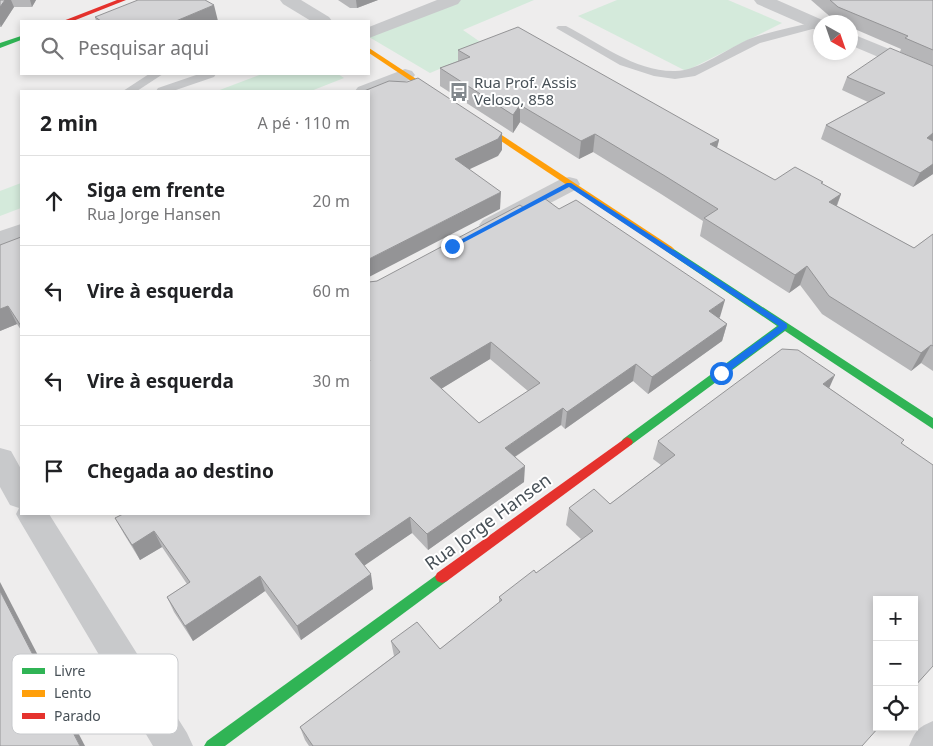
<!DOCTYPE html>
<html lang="pt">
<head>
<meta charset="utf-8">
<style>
  body { margin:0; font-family:"Noto Sans",sans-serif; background:#f2f2f2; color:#202124 }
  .controls { position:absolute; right:15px; bottom:15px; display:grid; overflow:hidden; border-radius:0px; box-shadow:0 2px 8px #0003 }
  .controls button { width:45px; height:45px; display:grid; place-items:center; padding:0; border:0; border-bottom:1px solid #e0e0e0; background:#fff; color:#202124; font:25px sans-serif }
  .compass { position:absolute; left:813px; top:15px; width:45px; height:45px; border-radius:50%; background:#fff; box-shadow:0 2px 8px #0003; rotate:140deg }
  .stop { position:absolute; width:15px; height:15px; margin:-11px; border:4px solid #1a73e8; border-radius:50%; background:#fff }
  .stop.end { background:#1a73e8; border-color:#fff; box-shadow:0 1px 5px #0008 }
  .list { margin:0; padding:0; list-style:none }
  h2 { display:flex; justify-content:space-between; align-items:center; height:65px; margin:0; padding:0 20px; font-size:21px }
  h2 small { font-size:16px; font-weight:400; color:#757577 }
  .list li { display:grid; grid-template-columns:32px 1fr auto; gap:15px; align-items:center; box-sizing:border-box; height:90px; padding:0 20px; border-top:1px solid #e0e0e0 }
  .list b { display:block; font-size:19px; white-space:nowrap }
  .list p { margin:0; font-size:16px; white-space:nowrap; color:#757577 }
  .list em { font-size:16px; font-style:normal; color:#757577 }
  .icon { flex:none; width:28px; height:28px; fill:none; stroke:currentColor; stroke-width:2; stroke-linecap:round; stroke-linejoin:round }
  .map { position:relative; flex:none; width:933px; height:746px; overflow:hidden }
  .search { position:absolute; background:#fff; box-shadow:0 2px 8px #0003; left:20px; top:20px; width:350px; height:55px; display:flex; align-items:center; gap:12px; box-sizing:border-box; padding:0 18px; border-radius:0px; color:#757577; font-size:19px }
  .panel { position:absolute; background:#fff; box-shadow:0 2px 8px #0003; left:20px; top:90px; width:350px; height:425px; border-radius:0px }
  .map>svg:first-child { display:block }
  .green { fill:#d4eadb }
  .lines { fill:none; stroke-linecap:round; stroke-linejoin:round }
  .lane { fill:#c8c9cb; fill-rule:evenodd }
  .street { fill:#c8c9cb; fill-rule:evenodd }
  .fast { fill:#30b455; fill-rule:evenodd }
  .slow { fill:#ff9f0a; fill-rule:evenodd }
  .jam { fill:#e5322d; fill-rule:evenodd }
  .wall { fill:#b6b6b8; fill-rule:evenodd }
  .shaded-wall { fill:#949496 }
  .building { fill:#d4d4d6; stroke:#949496; fill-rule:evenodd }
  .route { fill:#1a73e8 }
  .labels { text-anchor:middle; stroke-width:4; stroke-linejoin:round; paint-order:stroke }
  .far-poi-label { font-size:15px; fill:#475057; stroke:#fff; text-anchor:start }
  .street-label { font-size:18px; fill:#475057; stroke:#fff }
  .key { fill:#fff; stroke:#c8cacd; stroke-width:1 }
  .key-label { font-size:14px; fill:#475057 }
</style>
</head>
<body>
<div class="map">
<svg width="933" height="746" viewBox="0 0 933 746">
  <rect width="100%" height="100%" fill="#eeeded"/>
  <g class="green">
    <polygon points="458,0 534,0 463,30 489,48 430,73 369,37"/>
    <polygon points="617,0 728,0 782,23 686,71 578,16"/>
    <polygon points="262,74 338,74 344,78 311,91 217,91"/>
    <polygon points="21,183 21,208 0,216 0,191"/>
  </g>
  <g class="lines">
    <g class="lane">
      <path d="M819 21 824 22H820V27L760 43 695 76 675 79 654 76 620 65 556 28 558 26H566C599 43 636 72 675 71 700 71 728 47 752 38 773 31 797 26 819 21Z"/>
      <polygon points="149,74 163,74 137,91 123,91"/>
      <polygon points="199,74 216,74 214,77 173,91 156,91 158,88"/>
    </g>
    <g class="street">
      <polygon points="280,0 301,0 329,17 332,21 311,21 283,4"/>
      <polygon points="437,0 461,0 458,4 369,38 369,27"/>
      <polygon points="754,0 777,0 827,22 820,22 820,30 814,29 757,4"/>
      <polygon points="850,33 933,67 933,80 850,45"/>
      <polygon points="405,69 412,71 415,75 412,79 369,96 369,91 355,91 358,87"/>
      <polygon points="569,177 577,179 580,184 577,189 499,230 491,232 483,230 479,225 483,220 561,179"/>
      <polygon points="21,224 21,240 0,248 0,231"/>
      <polygon points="0,448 11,451 21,469 21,514 49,514 187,733 193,746 153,746 21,523 16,514 19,508 10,505 0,487"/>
      <path d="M933 721V746H909C916 730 917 728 933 721Z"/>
    </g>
    <g class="fast">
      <polygon points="21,36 21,40 0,48 0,43"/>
      <polygon points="669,246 933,418 933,429 785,331 631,445 623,445 621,442 623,439 777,326 666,251 664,249 666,247"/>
      <polygon points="442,571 447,573 449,577 447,581 225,746 204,746 207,741"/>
    </g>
    <polygon class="slow" points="369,48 672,247 674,249 672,251 666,251 369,53"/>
    <g class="jam">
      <polygon points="117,0 126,0 73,21 63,21"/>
      <polygon points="627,437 631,439 633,442 631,445 447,581 442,583 437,581 435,577 437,573"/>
    </g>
  </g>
  <g class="wall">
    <polygon points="0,0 36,0 32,7 14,7 1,27 0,27"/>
    <polygon points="338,0 378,0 357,8 350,8"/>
    <polygon points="811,0 933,0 933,66 900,52 901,49 850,27 850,22 840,22 834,20"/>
    <polygon points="95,17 218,21 96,21"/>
    <polygon points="458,50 719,140 717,148 775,180 822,184 841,194 837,206 914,248 933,234 933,371 921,363 911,371 822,314 800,285 789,293 700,236 703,221 661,194 593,152 579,159 520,122 513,133 440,86 440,68 458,61"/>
    <polygon points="933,66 933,174 913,187 821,139 826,125 868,102 842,90 847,77"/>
    <path d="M524 208 559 209 720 317 719 318 727 324 722 341 648 394 633 381 565 429 561 425 515 457 524 482 428 550 412 533 364 565 373 589 301 640 265 591 193 641 174 612 167 597 187 584 162 547 140 560 124 534 115 518 369 514V282L377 281ZM490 359 528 391 479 423 441 389Z"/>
    <polygon points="21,237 21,330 17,324 0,331"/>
    <polygon points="829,388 904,440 902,443 862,746 309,746 305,740 300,727 394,656 391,641 440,649 499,603 499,597 536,573 581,539 566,525 569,508 610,504 661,465 653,459 658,441"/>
  </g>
  <g class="shaded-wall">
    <polygon points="5,0 11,0 14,7 1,27 0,24 0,7"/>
    <polygon points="30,0 36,0 32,7"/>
    <polygon points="356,0 378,0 357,8"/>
    <polygon points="214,5 218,21 176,21"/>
    <polygon points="520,105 520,122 513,133 513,115"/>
    <polygon points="502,133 502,150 498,156 455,176 455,159"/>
    <polygon points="933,133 933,143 927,138"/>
    <polygon points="595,134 593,152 579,159 581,141"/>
    <polygon points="719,140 714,158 710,144"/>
    <polygon points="933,164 933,174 913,187 920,173"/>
    <polygon points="501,192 500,209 369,277 369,259"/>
    <polygon points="841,194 834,212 829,202"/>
    <polygon points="807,266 800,285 789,293 795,275"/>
    <polygon points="725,300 720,317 705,328 709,311"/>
    <polygon points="8,306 17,324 0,331 0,309"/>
    <polygon points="727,324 722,341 648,394 652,377"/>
    <polygon points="491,342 490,359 431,395 430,378"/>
    <polygon points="931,345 921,363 911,371 921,353"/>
    <polygon points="636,364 633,381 565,429 567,412"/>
    <polygon points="835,375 827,393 823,384"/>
    <polygon points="563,408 561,425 504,464 505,448"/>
    <polygon points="525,466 524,482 428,550 427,534"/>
    <polygon points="410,517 412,533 358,570 355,554"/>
    <polygon points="154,531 162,547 140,560 132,545"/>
    <polygon points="371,574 373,589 301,640 297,626"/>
    <polygon points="260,576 265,591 193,641 185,626"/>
    <polygon points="0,582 85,746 80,746 0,591"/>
  </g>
  <g class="building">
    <polygon points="0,0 5,0 0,7"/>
    <polygon points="138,0 205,0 214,5 176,21 101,21 95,17"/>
    <polygon points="830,0 933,0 933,50 905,38 908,36 838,7"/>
    <polygon points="518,27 719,140 710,144 775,180 795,167 823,182 821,183 841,194 829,202 914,248 933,234 933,346 931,345 921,353 829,296 807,266 795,275 704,218 718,209 665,176 595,134 581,141 520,105 513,115 440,68 470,57 458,50"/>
    <polygon points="890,48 933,66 933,133 927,138 933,141 933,164 920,173 826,125 885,93 847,77"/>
    <polygon points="418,78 502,133 498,139 455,159 501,192 369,259 369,91 364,91 389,81 407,82"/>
    <path d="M544 198 559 209 576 200 725 300 709 311 727 324 652 377 636 364 567 412 563 408 505 448 525 466 427 534 410 517 355 554 371 574 297 626 260 576 185 626 167 597 190 582 154 531 132 545 115 518 123 514H369V361H370L369 359V282L377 281 520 205 524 208ZM491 342 540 383 479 423 430 378Z"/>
    <polygon points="21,237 21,326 8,306 0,309 0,245"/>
    <polygon points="782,349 798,350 835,375 823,384 904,440 901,443 933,465 933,666 914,687 914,600 877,600 877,727 879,727 862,746 313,746 300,727 400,652 391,641 417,622 440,649 502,600 499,597 534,570 536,573 593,531 569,508 594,489 610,504 675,455 658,441"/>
    <polygon points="0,591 80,746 0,746"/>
  </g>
  <polygon class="route" points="567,183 571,183 787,324 787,328 724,375 718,375 718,370 779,326 569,187 455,247 449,246"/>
  <defs>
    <g id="bus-bare" transform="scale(1.5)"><path d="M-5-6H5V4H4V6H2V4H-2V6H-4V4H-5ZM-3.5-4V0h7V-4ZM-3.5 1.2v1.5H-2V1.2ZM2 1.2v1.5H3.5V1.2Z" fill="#81878c" stroke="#fff" stroke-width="2.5" paint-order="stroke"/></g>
  </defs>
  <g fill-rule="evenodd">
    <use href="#bus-bare" x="459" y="92"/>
  </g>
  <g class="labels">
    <g class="far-poi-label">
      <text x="474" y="88">Rua Prof. Assis<tspan x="474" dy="17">Veloso, 858</tspan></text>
    </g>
    <g class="street-label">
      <text transform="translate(488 522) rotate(-36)" y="6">Rua Jorge Hansen</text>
    </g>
  </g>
  <rect x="12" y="654" width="166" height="80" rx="8" class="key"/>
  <rect x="22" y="668" width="23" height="6" fill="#30b455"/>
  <rect x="22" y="690" width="23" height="7" fill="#ff9f0a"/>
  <rect x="22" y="713" width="23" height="6" fill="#e5322d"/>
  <g class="key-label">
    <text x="54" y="676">Livre</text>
    <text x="54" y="698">Lento</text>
    <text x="54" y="721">Parado</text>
  </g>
</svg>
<div class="controls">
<button>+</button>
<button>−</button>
<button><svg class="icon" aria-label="locate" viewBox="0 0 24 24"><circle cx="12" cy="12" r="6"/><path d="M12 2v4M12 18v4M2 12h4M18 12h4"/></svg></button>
</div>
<svg class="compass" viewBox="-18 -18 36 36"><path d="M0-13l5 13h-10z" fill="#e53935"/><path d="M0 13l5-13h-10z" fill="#757577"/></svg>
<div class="stop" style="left:721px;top:373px"></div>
<div class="stop end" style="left:452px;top:246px"></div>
<div class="search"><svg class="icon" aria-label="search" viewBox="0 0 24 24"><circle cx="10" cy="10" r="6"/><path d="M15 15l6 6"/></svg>Pesquisar aqui</div>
<section class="panel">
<h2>2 min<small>A pé · 110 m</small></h2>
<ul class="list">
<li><svg class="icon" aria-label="ahead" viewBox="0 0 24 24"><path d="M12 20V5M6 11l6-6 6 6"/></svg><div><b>Siga em frente</b><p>Rua Jorge Hansen</p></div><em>20 m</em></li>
<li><svg class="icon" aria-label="left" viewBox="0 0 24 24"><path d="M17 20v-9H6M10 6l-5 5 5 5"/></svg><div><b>Vire à esquerda</b></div><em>60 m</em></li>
<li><svg class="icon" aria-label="left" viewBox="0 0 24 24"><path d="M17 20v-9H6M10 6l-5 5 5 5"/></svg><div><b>Vire à esquerda</b></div><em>30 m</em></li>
<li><svg class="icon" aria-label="arrive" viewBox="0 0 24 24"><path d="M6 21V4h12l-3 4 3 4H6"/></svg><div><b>Chegada ao destino</b></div></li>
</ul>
</section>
</div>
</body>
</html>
